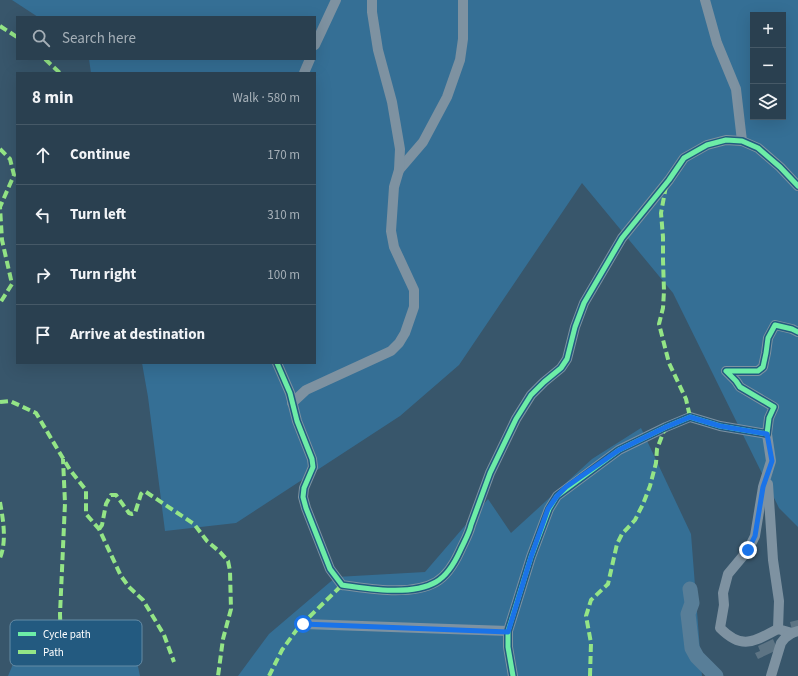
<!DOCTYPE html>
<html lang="en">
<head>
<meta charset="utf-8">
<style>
  body { margin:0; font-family:"Source Sans 3",sans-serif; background:#324757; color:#f1f3f6 }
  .controls { position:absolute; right:12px; top:12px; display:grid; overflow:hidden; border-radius:0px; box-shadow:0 4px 16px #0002 }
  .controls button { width:36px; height:36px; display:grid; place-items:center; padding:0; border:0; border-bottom:1px solid #465967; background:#2a4050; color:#f1f3f6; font:20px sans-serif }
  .stop { position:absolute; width:12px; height:12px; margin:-9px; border:3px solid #1a73e8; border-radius:50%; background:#fff }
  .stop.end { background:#1a73e8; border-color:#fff; box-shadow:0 1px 4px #0008 }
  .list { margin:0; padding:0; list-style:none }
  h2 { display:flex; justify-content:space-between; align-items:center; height:52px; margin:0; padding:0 16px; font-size:17px }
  h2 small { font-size:13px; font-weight:400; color:#a5afb7 }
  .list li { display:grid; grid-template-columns:26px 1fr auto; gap:12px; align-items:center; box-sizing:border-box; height:60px; padding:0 16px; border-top:1px solid #465967 }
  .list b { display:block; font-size:15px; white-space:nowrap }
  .list em { font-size:13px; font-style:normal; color:#a5afb7 }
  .icon { flex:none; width:22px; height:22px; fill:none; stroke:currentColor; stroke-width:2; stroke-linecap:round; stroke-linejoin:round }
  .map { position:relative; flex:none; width:798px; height:676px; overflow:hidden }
  .search { position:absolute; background:#2a4050; box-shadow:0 4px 16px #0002; left:16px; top:16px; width:300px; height:44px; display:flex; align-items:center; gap:10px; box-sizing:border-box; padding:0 14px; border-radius:0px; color:#a5afb7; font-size:15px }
  .panel { position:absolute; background:#2a4050; box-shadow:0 4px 16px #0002; left:16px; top:72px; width:300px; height:292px; border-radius:0px }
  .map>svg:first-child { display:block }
  .green { fill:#356f95; fill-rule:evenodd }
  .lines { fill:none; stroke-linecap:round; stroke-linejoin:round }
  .river { stroke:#587e98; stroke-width:15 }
  .building { fill:#5d7484 }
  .minor { stroke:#7e92a1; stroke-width:10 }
  .quiet { stroke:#94e586; stroke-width:4; stroke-dasharray:8 4; stroke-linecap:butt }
  .cycleway-casing { stroke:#235a80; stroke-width:8 }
  .cycleway { stroke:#6deda7; stroke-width:5 }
  .route { stroke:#1a73e8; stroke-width:5 }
  .key { fill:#235a80; stroke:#658ca6; stroke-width:1 }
  .key-label { font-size:11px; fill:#fff }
</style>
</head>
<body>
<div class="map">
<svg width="798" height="676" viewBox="0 0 798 676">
  <rect width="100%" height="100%" fill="#38566b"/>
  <g class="green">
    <path d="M12 0H798V527L779 508 673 293 582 183 459 365 400 416 236 523 165 531 148 397 142 363H315V73H91L89 59H315V17H38ZM753 15H783V117H753Z"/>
    <polygon points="641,428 691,534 702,676 238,676 269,634 336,577 425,572 488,499 511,533 592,459"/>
    <polygon points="21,645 136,657 140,676 8,676"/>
  </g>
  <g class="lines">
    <polyline class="river" points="690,589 692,603 688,614 692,648 697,657 716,676"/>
  </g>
  <g class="building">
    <polygon points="798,620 798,628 792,630 790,622"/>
    <polygon points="773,639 776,646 775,651 758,659 755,653 760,651 758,646"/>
  </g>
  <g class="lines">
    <g class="minor">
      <polyline points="705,0 717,43 736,89 742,141"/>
      <polyline points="315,45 336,0"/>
      <polyline points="304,73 310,59"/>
      <polyline points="399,170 423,142 447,97 460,60 463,39 463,0"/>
      <path d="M277 363 290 393 297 421 312 459 313 467 304 488 303 497 306 508 330 569 342 585C369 589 412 596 436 582 448 575 455 562 460 551 464 542 469 534 471 525L490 473 516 419 531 395 544 382 561 368 567 359 575 327 584 303 622 238 669 180 684 158 707 145 726 140 742 141 758 148 780 167 798 186"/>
      <polyline points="292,403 306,390 391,351 399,343 405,333 414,307 414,290 394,247 391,231 394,187 399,170 400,149 392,102 378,50 372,12 372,0"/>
      <path d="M767 434 771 461 763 487 755 536 748 550 728 574 723 593 724 605 720 628C743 651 754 641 778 629"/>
      <polyline points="768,484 773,560 779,601 778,629 792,633 798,631"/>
      <polyline points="303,624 508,631"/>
      <polyline points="513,676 508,647 508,631 531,557 549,509 557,496 619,450 666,427 690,417 720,426 767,434 769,418 774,407 740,387 736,381 726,371 758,371 763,367 766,353 768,338 775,325 792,329 798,332"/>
      <polyline points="771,676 781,643 785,638 792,633"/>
    </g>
    <g class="quiet">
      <polyline points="0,26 17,37"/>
      <polyline points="45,59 60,73"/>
      <polyline points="0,149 10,159 14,175 0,207 2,240 12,284 0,303"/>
      <polyline points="666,186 661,213 663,237 663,260 664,291 663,308 659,324 669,363 686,399 690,417"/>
      <polyline points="0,402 10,401 36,413 70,470 86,490 86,514 99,529 121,576 129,587 143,600 164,635 174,662"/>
      <path d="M0 502C3 519 7 541 0 558"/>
      <polyline points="99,529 102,525 106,504 111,495 116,495 129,513 132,514 135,513 141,494 143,492 146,492 194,524 207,541 220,552 228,561 230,571 231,609 223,639 218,676"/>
      <polyline points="61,644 60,614 65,503 63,459"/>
      <polyline points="269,676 282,650 298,628 342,585"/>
      <polyline points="590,676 591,643 586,616 591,600 608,584 617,544 622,534 635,520 643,504 650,486 656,463 657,449 665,428"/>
    </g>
    <g class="cycleway-casing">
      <g id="cycleway">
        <path d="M277 363 290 393 297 421 312 459 313 467 304 488 303 497 306 508 330 569 342 585C369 589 412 596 436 582 448 575 455 562 460 551 464 542 469 534 471 525L490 473 516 419 531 395 544 382 561 368 567 359 575 327 584 303 622 238 669 180 684 158 707 145 726 140 742 141 758 148 780 167 798 186"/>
        <polyline points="513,676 508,647 508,631 531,557 549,509 557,496 619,450 666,427 690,417 720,426 767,434 769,418 774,407 740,387 736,381 726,371 758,371 763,367 766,353 768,338 775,325 792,329 798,332"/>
      </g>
    </g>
    <use href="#cycleway" class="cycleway"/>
  </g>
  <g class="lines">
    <polyline class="route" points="303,624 508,632 531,557 548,509 557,496 566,487 619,450 666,427 690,417 720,426 767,434 772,461 763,487 755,536 748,550"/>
  </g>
  <rect x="10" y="620" width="132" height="46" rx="6" class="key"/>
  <rect x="18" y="632" width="18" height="4" fill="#6deda7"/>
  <rect x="18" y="650" width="18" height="4" fill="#94e586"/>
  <g class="key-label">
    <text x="43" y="638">Cycle path</text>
    <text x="43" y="656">Path</text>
  </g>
</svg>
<div class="controls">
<button>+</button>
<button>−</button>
<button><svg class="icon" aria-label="layers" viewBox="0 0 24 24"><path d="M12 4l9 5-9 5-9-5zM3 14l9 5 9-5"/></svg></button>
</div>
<div class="stop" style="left:303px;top:624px"></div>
<div class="stop end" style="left:748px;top:550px"></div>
<div class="search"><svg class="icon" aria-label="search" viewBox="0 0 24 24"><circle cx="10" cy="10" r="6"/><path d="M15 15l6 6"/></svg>Search here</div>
<section class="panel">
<h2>8 min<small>Walk · 580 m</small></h2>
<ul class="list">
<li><svg class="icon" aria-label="ahead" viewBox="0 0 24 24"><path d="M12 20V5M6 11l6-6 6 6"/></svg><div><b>Continue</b></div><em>170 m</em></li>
<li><svg class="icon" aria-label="left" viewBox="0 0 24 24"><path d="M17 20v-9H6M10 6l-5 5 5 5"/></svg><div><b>Turn left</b></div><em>310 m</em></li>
<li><svg class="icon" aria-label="right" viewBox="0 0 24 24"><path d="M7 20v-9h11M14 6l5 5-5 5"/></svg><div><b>Turn right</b></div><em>100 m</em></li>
<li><svg class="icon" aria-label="arrive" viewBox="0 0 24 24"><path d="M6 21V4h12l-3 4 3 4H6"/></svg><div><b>Arrive at destination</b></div></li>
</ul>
</section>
</div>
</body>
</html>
